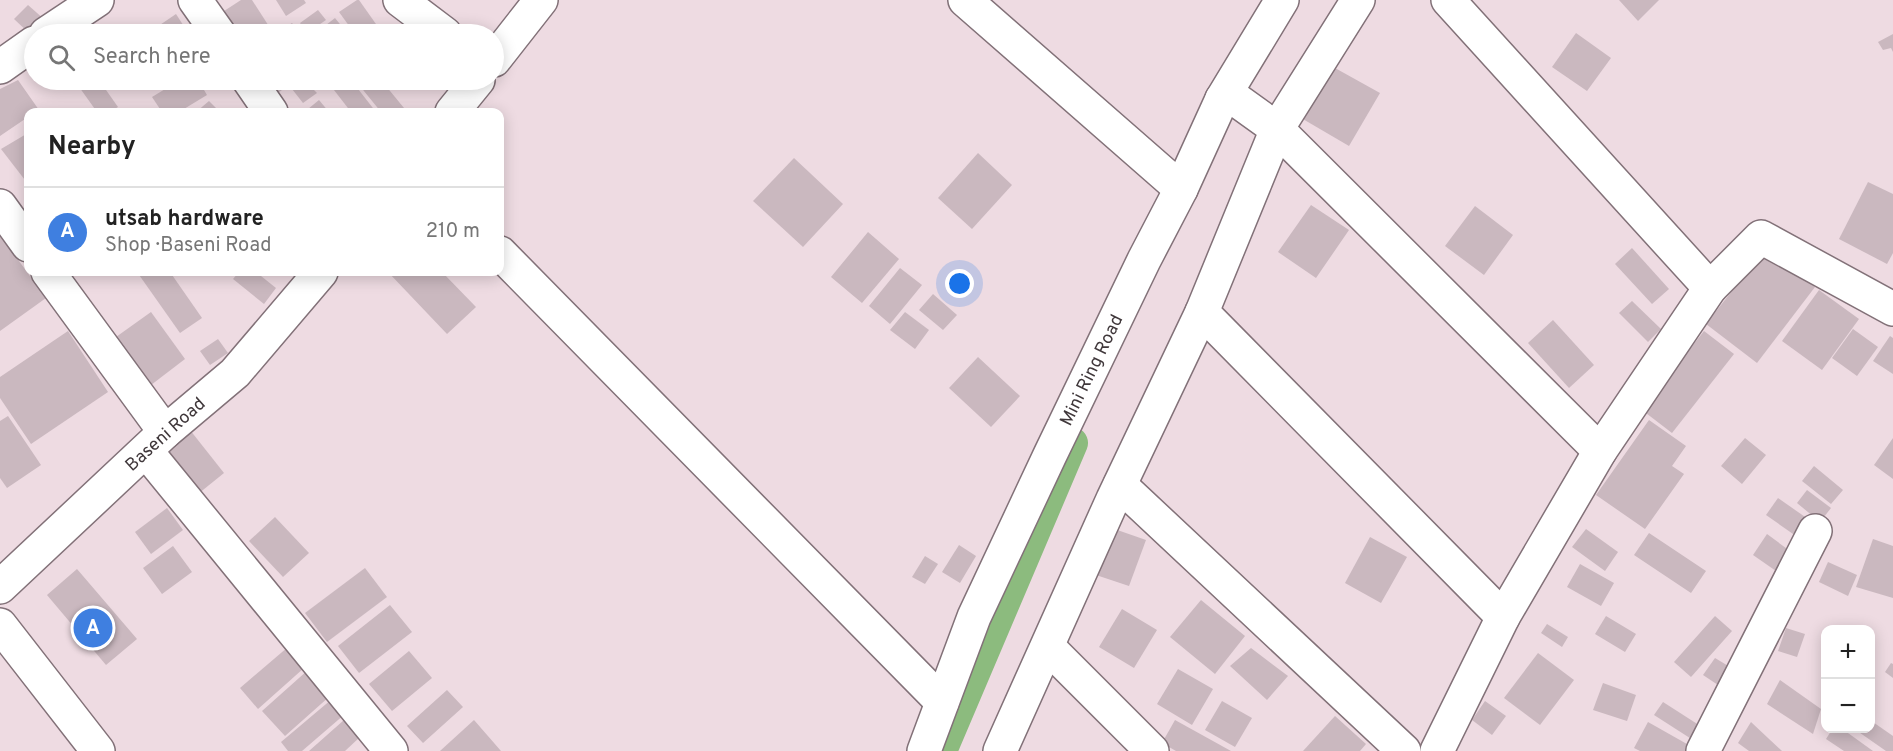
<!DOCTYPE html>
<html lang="en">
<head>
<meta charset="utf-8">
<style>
  body { margin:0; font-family:Overpass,sans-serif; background:#f2f2f2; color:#222 }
  .controls { position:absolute; right:18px; bottom:18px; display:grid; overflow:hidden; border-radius:12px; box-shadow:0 3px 15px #0003 }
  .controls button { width:54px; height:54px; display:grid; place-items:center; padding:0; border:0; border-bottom:2px solid #e0e0e0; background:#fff; color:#222; font:30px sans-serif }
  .you { position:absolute; left:960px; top:284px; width:21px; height:21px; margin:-15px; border:4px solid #fff; border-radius:50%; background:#1a73e8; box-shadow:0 0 0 9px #1a73e833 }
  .badge { display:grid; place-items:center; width:39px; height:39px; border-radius:50%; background:#111827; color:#fff; font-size:20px; font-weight:700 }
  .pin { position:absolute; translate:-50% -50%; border:3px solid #fff; box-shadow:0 2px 6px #0006 }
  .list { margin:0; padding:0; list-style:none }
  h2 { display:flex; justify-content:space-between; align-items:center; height:78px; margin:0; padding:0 24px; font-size:26px }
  h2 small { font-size:20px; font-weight:400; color:#767676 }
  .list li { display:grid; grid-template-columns:39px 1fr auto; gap:18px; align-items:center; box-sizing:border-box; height:90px; padding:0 24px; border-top:2px solid #e0e0e0 }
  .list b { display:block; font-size:22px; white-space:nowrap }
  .list p { margin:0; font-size:20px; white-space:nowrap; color:#767676 }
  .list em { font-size:20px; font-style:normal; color:#767676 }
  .icon { flex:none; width:33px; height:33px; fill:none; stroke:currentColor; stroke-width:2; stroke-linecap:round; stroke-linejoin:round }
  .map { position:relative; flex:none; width:1893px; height:751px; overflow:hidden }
  .search { position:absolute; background:#fff; box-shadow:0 3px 15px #0003; left:24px; top:24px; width:480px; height:66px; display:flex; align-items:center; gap:15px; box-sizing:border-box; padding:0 21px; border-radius:33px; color:#767676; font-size:22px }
  .panel { position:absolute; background:#fff; box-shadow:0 3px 15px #0003; left:24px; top:108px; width:480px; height:168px; border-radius:12px }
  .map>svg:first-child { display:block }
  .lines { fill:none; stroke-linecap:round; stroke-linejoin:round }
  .canal { stroke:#8cbb7e; stroke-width:32 }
  .building { fill:#cab8bf }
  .minor-casing { stroke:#827178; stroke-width:36 }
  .major-casing { stroke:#827178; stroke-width:36 }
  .minor { stroke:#fff; stroke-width:33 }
  .major { stroke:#fff; stroke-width:33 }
  .labels { text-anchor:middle; stroke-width:6; stroke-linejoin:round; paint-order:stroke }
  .street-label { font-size:18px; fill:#40383b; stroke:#fff }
</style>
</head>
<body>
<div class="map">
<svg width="1893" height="751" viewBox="0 0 1893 751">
  <rect width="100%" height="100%" fill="#eedbe2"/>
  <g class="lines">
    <polyline class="canal" points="941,751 1072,443"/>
  </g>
  <g class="building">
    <polygon points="241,0 252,0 272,31 267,34 236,34 221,13"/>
    <polygon points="276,0 304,0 306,3 286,16"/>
    <polygon points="357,0 359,0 383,34 355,34 339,12"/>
    <polygon points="1619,0 1659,0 1638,21"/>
    <polygon points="28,5 45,20 30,34 14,19"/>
    <polygon points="318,10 326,20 307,33 300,23"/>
    <polygon points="176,14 185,28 175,34 153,34 151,31"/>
    <polygon points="335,18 348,34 319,34 317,32"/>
    <polygon points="292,23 301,34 287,34 283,29"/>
    <polygon points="1576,33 1611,58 1587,91 1552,67"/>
    <polygon points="1893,34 1893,52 1891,48 1883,50 1878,42"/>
    <polygon points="1326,63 1380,93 1349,146 1296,115"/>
    <polygon points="18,80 39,110 28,112 28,117 0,136 0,89"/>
    <polygon points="84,80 99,80 118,107 110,112 97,112 77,84"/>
    <polygon points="180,80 198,80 207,95 179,112 162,112 152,97"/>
    <polygon points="262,80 296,80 268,100"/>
    <polygon points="304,80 317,93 303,103 292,89"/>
    <polygon points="329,80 351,80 376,112 351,112 327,81"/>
    <polygon points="355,80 381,80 404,108 398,112 381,112"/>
    <polygon points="319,100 329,112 311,112 308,109"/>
    <polygon points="209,101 220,112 196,112"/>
    <polygon points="28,133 28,184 1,149"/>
    <polygon points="978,153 1012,185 972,229 938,198"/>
    <polygon points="794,158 843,204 803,247 753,201"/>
    <polygon points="1868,182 1893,194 1893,253 1887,264 1839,239"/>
    <polygon points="1311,205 1349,230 1316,278 1278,252"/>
    <polygon points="1475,206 1513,235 1484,275 1445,246"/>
    <polygon points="868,232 899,259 862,303 831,277"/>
    <polygon points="0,235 46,298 0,331"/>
    <polygon points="1632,248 1669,289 1652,304 1615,264"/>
    <polygon points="1765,249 1815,287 1757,363 1706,324"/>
    <polygon points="900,268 922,285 890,324 869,306"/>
    <polygon points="137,272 170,272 202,318 180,333"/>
    <polygon points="239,272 256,272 276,288 264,304 233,279"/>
    <polygon points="388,272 442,272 476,307 447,334"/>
    <polygon points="1819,290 1859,319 1822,370 1782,341"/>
    <polygon points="933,294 957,315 943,330 919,310"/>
    <polygon points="1632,301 1661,329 1648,342 1619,313"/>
    <polygon points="151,312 185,359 151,385 116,337"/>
    <polygon points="905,312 929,330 915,349 890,330"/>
    <polygon points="1553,320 1594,365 1569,388 1528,343"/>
    <polygon points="1853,329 1878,347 1857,376 1832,358"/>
    <polygon points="68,331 108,392 31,444 0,398 0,377"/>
    <polygon points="1704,331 1734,354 1672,433 1642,410"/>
    <polygon points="1890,336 1893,338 1893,374 1873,361"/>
    <polygon points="218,339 228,353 210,365 200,351"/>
    <polygon points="978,357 1020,396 991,427 949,388"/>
    <polygon points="8,416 41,465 7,488 0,478 0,421"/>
    <polygon points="1649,420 1686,446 1672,466 1684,474 1645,529 1596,495"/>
    <polygon points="190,430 224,473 198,494 164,450"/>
    <polygon points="1745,438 1766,455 1742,484 1721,466"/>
    <polygon points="1893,438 1893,479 1874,465"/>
    <polygon points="1814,466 1843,490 1831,504 1802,481"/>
    <polygon points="1807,490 1831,508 1820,522 1797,503"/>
    <polygon points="1778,498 1818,526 1806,543 1766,515"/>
    <polygon points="167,508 183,530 151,554 135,532"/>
    <polygon points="275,517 309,553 283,577 249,541"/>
    <polygon points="1103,525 1146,540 1129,586 1087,572"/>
    <polygon points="1586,529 1618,552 1605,571 1572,547"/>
    <polygon points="1649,533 1706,571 1691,593 1634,555"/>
    <polygon points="1767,534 1790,551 1776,571 1753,555"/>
    <polygon points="1370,537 1407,557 1381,603 1345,583"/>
    <polygon points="1873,539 1893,546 1893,598 1856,587"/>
    <polygon points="959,545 976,556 960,583 942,572"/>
    <polygon points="173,546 192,572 162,594 143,568"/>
    <polygon points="925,556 938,564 925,584 912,577"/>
    <polygon points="1828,562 1857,575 1848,596 1819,582"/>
    <polygon points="1580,564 1614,583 1601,606 1567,587"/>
    <polygon points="365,568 387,597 327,642 305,613"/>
    <polygon points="77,569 137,639 106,665 47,595"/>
    <polygon points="1201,600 1245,636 1215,674 1170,637"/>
    <polygon points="390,605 412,632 359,673 338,646"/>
    <polygon points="1122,609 1157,630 1134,668 1099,647"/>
    <polygon points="1606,616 1636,634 1625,652 1595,634"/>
    <polygon points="1715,616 1732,631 1691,677 1674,662"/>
    <polygon points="1547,624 1568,637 1562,647 1541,633"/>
    <polygon points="1786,628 1805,634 1797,657 1778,651"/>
    <polygon points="288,647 304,668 258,709 240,688"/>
    <polygon points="1251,648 1288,676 1267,700 1230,666"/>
    <polygon points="409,651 432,678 392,711 369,684"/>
    <polygon points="1538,653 1574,680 1540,725 1504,698"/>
    <polygon points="1715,658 1730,667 1718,685 1703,675"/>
    <polygon points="1891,663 1893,664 1893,678 1885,672"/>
    <polygon points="1178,669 1213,689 1192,725 1157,704"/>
    <polygon points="308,670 330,696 285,736 262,711"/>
    <polygon points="1780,680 1821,709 1813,734 1767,704"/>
    <polygon points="1603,683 1636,695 1627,721 1593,710"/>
    <polygon points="447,690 463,707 423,743 407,726"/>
    <polygon points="332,699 345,714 302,751 288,751 281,742"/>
    <polygon points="1222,701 1252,718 1235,747 1205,730"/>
    <polygon points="1485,701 1506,716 1492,735 1472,720"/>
    <polygon points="1663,702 1702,727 1693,740 1654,715"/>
    <polygon points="1335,716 1366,744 1360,751 1303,751"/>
    <polygon points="344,720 360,737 345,751 309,751"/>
    <polygon points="474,720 501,751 440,751"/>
    <polygon points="1175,720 1231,751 1176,751 1162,743"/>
    <polygon points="1870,720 1893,736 1893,751 1886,751 1853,728 1870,728"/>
    <polygon points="1648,722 1694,748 1692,751 1640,751 1634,748"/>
    <polygon points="1751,722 1782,751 1749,751 1738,743"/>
    <polygon points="1833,728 1841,728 1873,751 1844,751 1826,739"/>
  </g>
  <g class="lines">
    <g class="minor-casing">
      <g id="minor">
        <polyline points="195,0 219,34"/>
        <polyline points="400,0 445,34"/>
        <polyline points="965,0 1181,189"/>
        <polyline points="1358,0 1277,129 1202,312 1503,617"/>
        <polyline points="1448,0 1710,288"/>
        <polyline points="46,34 97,0"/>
        <polyline points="494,60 541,0"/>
        <polyline points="0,67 34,43"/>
        <polyline points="249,80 271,112"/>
        <polyline points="1222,99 1231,96 1277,129 1600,451"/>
        <polyline points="452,112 478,80"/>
        <polyline points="0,206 28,245"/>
        <polyline points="500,253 942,702"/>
        <polyline points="48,272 165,432"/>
        <polyline points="146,451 391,751"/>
        <polyline points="1120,485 1404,751"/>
        <polyline points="0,587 165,432 235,373 321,272"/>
        <polyline points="0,625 98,751"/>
        <polyline points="1048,647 1152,751"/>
        <polyline points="1000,751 1113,499 1202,312"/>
        <polyline points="1437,751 1503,617 1600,451 1710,288 1761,237 1893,309"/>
        <polyline points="1703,751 1815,531"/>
      </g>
    </g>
    <g class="major-casing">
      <polyline id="major" points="924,751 974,617 1050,455 1144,260 1181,189 1222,99 1282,0"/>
    </g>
    <use href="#minor" class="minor"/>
    <use href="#major" class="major"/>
  </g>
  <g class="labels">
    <g class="street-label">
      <text transform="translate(1091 370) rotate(-64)" y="6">Mini Ring Road</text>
      <text transform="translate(165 434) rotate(-42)" y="6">Baseni Road</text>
    </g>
  </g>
</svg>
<div class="controls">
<button>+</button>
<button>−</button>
</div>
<div class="you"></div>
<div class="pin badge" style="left:93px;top:628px;background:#3f7fe0">A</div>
<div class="search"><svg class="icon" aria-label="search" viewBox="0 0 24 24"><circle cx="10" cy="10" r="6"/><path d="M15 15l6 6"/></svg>Search here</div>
<section class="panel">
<h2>Nearby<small></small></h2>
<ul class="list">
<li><span class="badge" style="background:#3f7fe0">A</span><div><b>utsab hardware</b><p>Shop · Baseni Road</p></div><em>210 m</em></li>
</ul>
</section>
</div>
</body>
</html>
